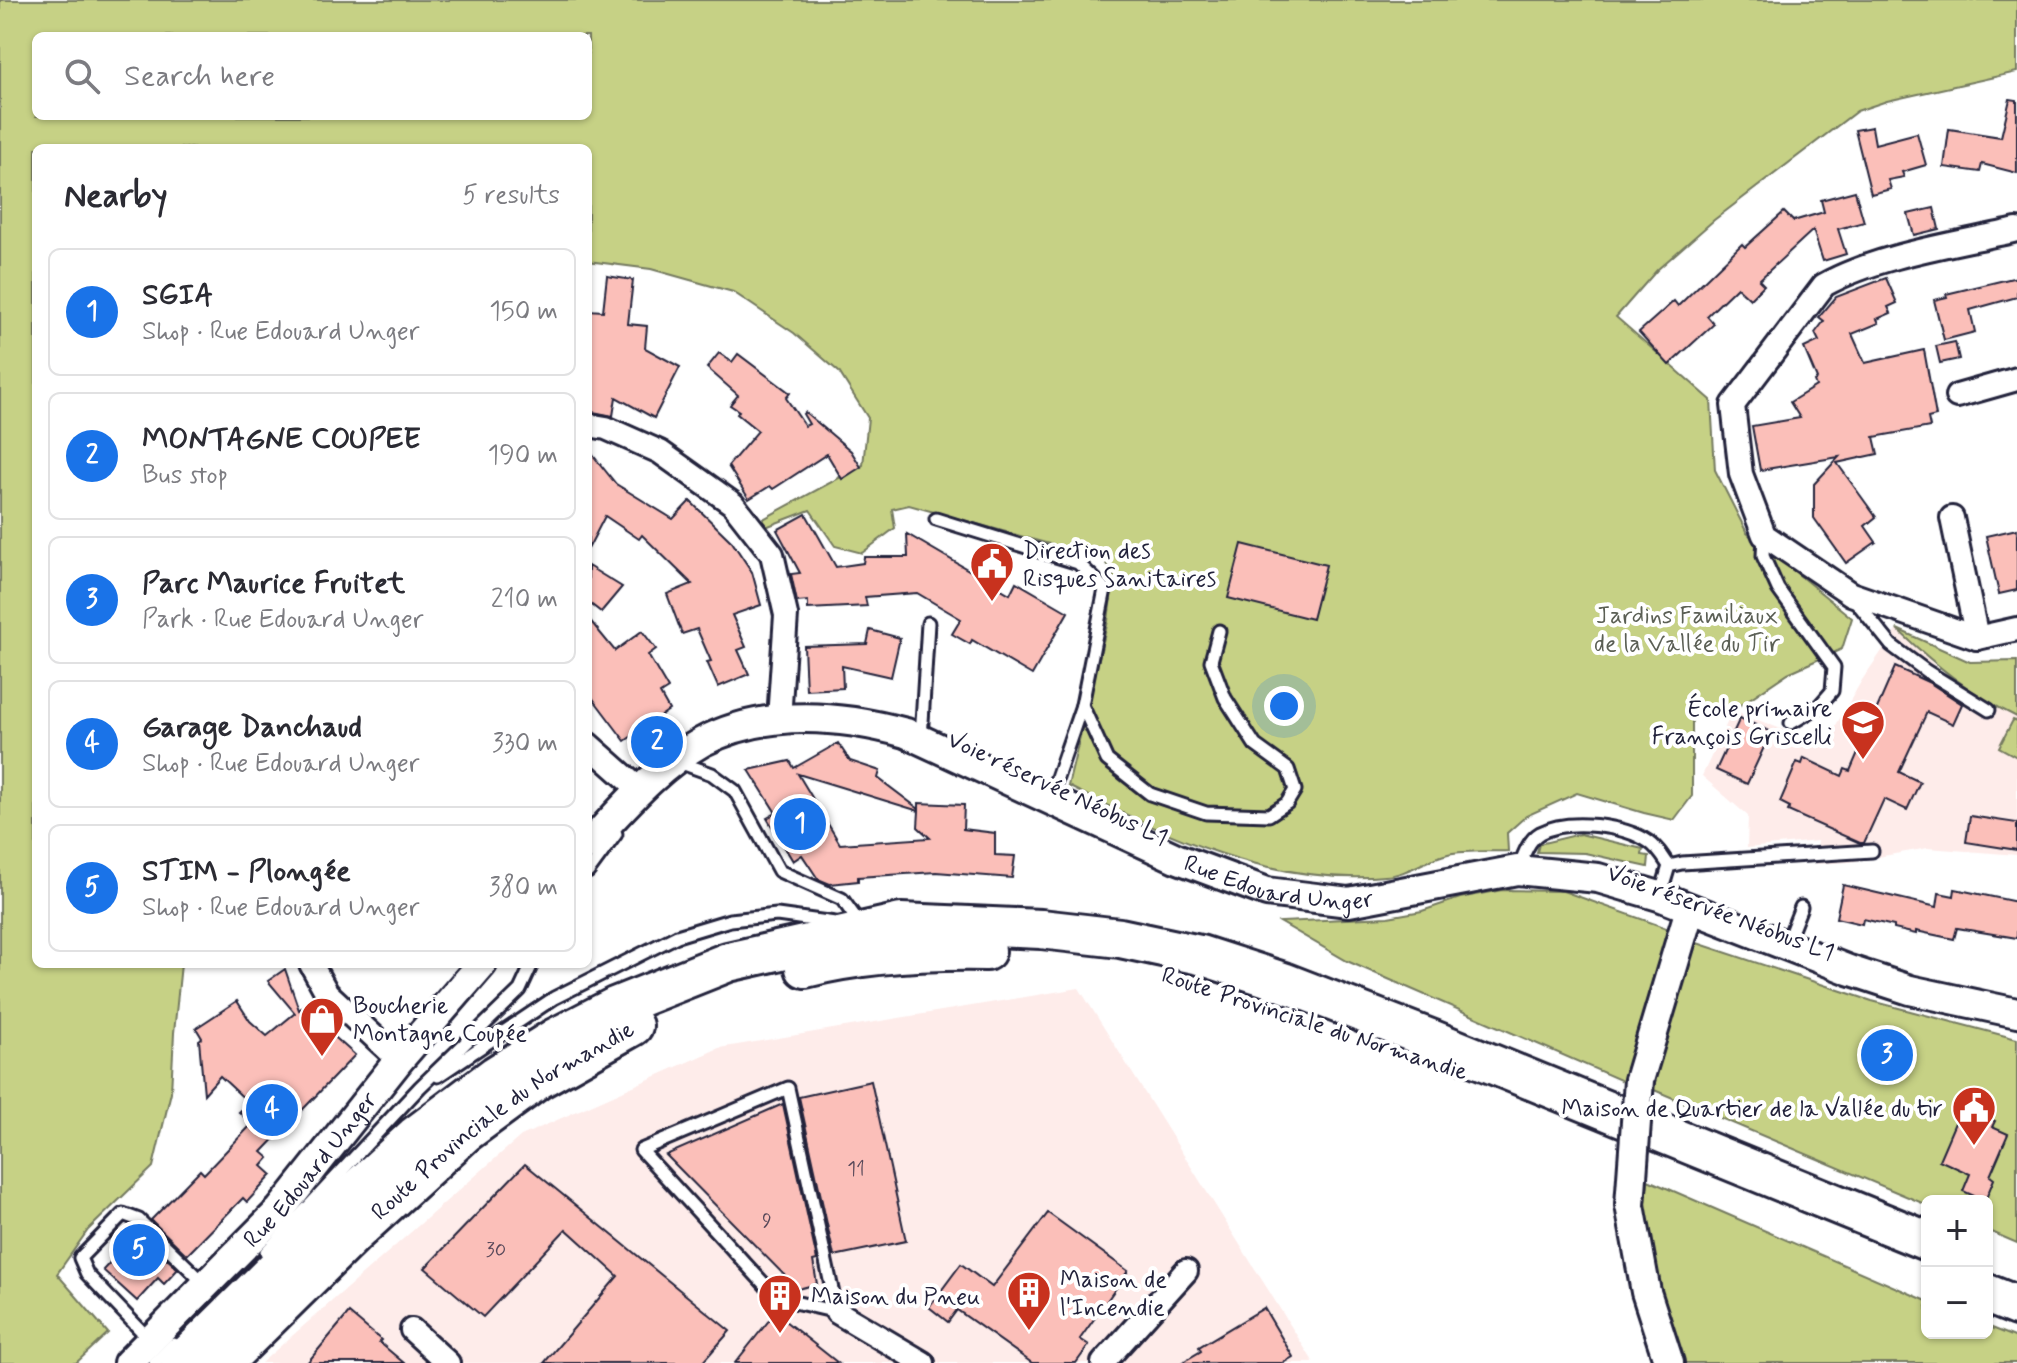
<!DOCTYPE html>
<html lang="en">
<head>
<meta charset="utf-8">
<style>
  body { margin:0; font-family:Mynerve,sans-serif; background:#f2f2f3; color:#2b2b33 }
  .controls { position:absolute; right:24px; bottom:24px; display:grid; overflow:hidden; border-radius:12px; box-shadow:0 2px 6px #0004 }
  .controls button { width:72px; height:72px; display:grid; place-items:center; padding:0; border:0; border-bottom:2px solid #e1e1e2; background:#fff; color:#2b2b33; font:40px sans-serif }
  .you { position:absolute; left:1284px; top:706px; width:28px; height:28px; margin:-20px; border:6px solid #fff; border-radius:50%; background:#1a73e8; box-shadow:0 0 0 12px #1a73e833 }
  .badge { display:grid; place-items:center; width:52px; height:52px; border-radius:50%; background:#1a73e8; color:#fff; font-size:26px; font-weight:700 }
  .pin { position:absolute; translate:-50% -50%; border:4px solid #fff; box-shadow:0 2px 8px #0006 }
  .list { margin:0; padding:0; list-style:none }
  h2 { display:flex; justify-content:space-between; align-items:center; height:104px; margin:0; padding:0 32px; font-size:34px }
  h2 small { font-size:26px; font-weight:400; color:#7c7c81 }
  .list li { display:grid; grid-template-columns:52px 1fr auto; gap:24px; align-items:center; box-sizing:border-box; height:128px; margin:0 16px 16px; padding:0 16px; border:2px solid #e1e1e2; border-radius:12px }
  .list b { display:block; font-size:30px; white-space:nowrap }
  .list p { margin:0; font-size:26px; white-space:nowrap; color:#7c7c81 }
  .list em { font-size:26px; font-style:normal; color:#7c7c81 }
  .icon { flex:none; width:44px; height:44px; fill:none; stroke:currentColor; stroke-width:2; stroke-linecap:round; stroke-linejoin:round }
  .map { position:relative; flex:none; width:2017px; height:1363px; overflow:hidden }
  .search { position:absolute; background:#fff; box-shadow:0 2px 6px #0004; left:32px; top:32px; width:560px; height:88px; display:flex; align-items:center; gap:20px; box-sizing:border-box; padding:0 28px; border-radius:12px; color:#7c7c81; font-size:30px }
  .panel { position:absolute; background:#fff; box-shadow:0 2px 6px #0004; left:32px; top:144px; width:560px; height:824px; border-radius:12px }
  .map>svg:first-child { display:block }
  .built { fill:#feecea }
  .green { fill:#c6d185; stroke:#747a60; stroke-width:2; fill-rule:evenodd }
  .building { fill:#fbbfb9; stroke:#22223b; stroke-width:2; fill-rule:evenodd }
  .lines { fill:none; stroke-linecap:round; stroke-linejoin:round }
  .service-casing { stroke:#22223b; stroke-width:17 }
  .minor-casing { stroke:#22223b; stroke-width:28 }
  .tertiary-casing { stroke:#22223b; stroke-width:34 }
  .trunk-casing { stroke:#22223b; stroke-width:44 }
  .service { stroke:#fff; stroke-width:11 }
  .minor { stroke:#fff; stroke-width:22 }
  .tertiary { stroke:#fff; stroke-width:28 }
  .trunk { stroke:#fff; stroke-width:38 }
  .tertiary-bridge-casing { stroke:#22223b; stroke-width:34; stroke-linecap:butt }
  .tertiary-bridge { stroke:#fff; stroke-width:28 }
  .labels { text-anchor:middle; stroke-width:8; stroke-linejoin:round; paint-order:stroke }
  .number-label { font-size:20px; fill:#58495a }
  .poi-label { font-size:24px; fill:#22223b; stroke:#fff; text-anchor:start }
  .park-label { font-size:24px; fill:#5b5f55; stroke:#fff }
  .street-label { font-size:24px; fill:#22223b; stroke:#fff }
</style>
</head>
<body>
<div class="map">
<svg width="2017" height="1363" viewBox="0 0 2017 1363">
  <rect width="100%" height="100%" fill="#fff"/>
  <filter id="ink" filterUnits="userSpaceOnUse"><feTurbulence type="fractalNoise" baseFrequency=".0125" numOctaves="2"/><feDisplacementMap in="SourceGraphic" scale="16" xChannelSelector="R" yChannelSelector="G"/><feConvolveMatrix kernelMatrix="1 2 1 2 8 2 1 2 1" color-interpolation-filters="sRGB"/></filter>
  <g filter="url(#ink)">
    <g class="built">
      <polygon points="1897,629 1942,672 1995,706 2017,717 2017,855 1928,848 1850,862 1815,864 1818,841 1747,848 1748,816 1702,776 1733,710 1824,746 1862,680"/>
      <polygon points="1079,988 1314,1363 261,1363 521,1136 719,1048"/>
    </g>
    <g class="green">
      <path d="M0 0H2017V72L1887 101 1857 111 1714 220 1657 270 1616 317 1711 400 1715 470 1747 533 1852 618 1842 649 1788 673 1733 710 1692 713V796L1674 820 1644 813 1577 793 1526 816 1507 833 1508 851C1489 852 1466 850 1448 854 1426 859 1407 875 1385 876 1271 886 1167 836 1068 786L1108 621 1114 572 1103 559 909 505 892 509 895 528 862 553 835 546 810 510 763 528V519L863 465 868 418 839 372 794 333 733 292 651 269 588 261V148H36V964H181L174 1033 171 1092 153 1167 88 1230 57 1274 108 1333 76 1363H0ZM36 36H588V116H36Z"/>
      <path d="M1897 629 1970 662 2017 661V717C1971 695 1934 664 1897 629Z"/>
      <polygon points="2013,720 2017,722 2017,757 1999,747"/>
      <polygon points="1580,834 1643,849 1642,855 1649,856 1648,867 1585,853 1537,852 1539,844"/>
      <polygon points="1502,890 1563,891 1675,931 1627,1083 1347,961 1280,922 1388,917 1422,911 1460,898"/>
      <polygon points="1694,942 1872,1001 2017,1039 2017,1243 1987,1230 1987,1201 1927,1201 1927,1205 1654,1090 1648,1071"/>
      <polygon points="1648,1180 1927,1301 1927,1333 1987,1333 1987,1326 2017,1338 2017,1363 1683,1363 1673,1342 1644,1229"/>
    </g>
    <g class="building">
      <polygon points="2010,99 2017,100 2017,173 1982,164 1980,172 1944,167 1949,129 2001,137"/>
      <polygon points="1872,127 1875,144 1917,133 1926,165 1902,172 1904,177 1888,180 1891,189 1871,194 1855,130"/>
      <polygon points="1855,191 1864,222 1838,229 1846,254 1823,261 1813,230 1759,280 1764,285 1750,299 1737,287 1707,316 1714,324 1669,365 1639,332 1674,301 1678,306 1742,244 1745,247 1784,212 1793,221 1824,212 1821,200"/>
      <polygon points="1934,208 1939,229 1914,235 1908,214"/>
      <polygon points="607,276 633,280 628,324 647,326 645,348 680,367 654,418 616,397 613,416 588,411 588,310 603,311"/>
      <polygon points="2017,277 2017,297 1970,310 1975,332 1944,340 1934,300 1947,297 1946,294"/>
      <polygon points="1886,278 1897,303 1888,307 1891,313 1877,319 1879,323 1852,334 1865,363 1924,350 1936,416 1928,418 1930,427 1874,437 1878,454 1837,463 1876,517 1865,526 1876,542 1846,563 1814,518 1814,484 1839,457 1760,470 1752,426 1800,418 1790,402 1816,386 1814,381 1817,379 1804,348 1819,341 1815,333 1824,321 1819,317 1836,297"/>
      <polygon points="1955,342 1959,359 1940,363 1936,346"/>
      <polygon points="719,353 732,362 738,354 790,393 786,398 805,426 809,424 803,414 805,412 851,451 861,467 842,479 827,454 773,489 770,486 749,499 728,466 758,431 737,414 739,411 730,405 738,395 707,368"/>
      <polygon points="588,449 616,484 673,519 690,501 732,542 752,572 761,605 732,615 746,647 738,650 749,674 718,687 707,662 711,661 697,629 682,634 667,594 692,584 642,535 639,539 605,516 588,549"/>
      <polygon points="806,514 836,567 863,563 864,557 908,557 907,534 1010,594 1016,582 1068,612 1032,675 972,640 970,644 952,634 961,619 917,593 865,597 867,606 808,609 808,601 797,602 791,574 800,573 777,530"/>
      <polygon points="2017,529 2017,590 1999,594 1986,536"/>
      <polygon points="1242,544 1326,565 1312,619 1228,598"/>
      <polygon points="588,566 622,587 601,612 588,602"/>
      <polygon points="588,618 615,651 642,631 656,649 648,655 668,689 660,694 669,710 625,741 588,692"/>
      <polygon points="870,630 900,638 891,677 842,666 843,688 806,690 804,646 867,644"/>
      <polygon points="1895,667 1930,683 1962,704 1953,724 1927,712 1899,772 1920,782 1907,810 1884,799 1864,843 1860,843 1788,811 1790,807 1780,802 1797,762 1802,764 1804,758 1842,776 1845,769 1850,771"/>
      <polygon points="1740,718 1771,732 1747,784 1716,770"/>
      <path d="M838 743 850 761 880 771 878 778 919 809V803L964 805 963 829 995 833V855L1015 856 1012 878 936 872 858 877V881L830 884 818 879 802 855 793 861 767 818 776 813 749 770 790 761 794 768ZM798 774 919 811 918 827 930 838 840 844Z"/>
      <polygon points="1970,816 2017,823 2017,850 1966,842"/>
      <polygon points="1843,885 1937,907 1939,893 1954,896 1955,889 2017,902 2017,938 1957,928 1954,939 1916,931 1916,934 1894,929 1894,926 1863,919 1862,924 1836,918"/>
      <polygon points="285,969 299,1010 306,1004 328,1031 355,1055 262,1152 269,1158 262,1166 272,1175 247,1202 243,1198 187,1255 151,1220 200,1170 204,1174 252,1124 239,1112 249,1103 220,1076 204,1094 199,1040 202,1038 196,1028 237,1001 250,1021 267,1036 295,1013 268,981"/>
      <polygon points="871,1081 906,1241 834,1256 799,1097"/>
      <polygon points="783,1104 817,1260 813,1261 817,1284 798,1289 666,1155"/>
      <polygon points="1960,1111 1977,1118 1979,1114 1995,1121 1992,1127 2008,1134 1990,1176 1994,1179 1985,1201 1963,1191 1970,1174 1939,1160"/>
      <polygon points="525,1164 730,1331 702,1363 544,1363 618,1276 566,1229 483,1317 425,1268"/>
      <polygon points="1048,1213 1128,1271 1080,1339 1089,1345 1076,1363 1032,1363 957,1310 948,1322 929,1307 961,1264 992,1287"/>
      <polygon points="138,1232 178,1269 164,1284 158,1278 137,1301 103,1270"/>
      <polygon points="1264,1308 1293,1357 1283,1363 1181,1363 1201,1351 1199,1347"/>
      <polygon points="349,1313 381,1340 379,1342 404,1363 307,1363"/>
      <polygon points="775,1313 838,1363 735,1363"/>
    </g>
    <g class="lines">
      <g class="service-casing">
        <g id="service">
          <polyline points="936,519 1078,563 1105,589 1082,705 1050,798"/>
          <polyline points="1764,535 1763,556 1778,589 1834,667 1832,691 1818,707 1791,723"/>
          <polyline points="1854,599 1891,645 1926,671 1989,710"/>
          <polyline points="1082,705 1107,760 1150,794 1206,813 1269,815 1287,803 1295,790 1288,769 1255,745 1225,698 1211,661 1219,631"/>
          <polyline points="921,739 928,623"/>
          <polyline points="676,761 712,774 735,791 779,871 842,899 860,924"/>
          <path d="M1518 870C1523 857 1528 840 1540 833 1568 818 1624 825 1649 842 1658 848 1663 857 1669 866"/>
          <polyline points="588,872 616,834"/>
          <polyline points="1660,896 1669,866 1682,863 1872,851"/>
          <polyline points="1786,945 1801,907"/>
          <polyline points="438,1076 554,998 677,936 730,920 777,915 835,923"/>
          <polygon points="788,1088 837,1312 777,1298 641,1150"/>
          <polyline points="266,1252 420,1087 520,990 532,964"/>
          <polyline points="150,1340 87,1274 80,1258 123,1214 139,1220 205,1284"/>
          <polyline points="155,1363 174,1344"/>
        </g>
      </g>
      <g class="minor-casing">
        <g id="minor">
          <path d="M2017 230C1956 244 1878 255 1824 285L1733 405 1741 474 1764 535 1851 594 1977 638 2017 629"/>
          <polyline points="1957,396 2017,379"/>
          <polyline points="588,425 606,428 660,452 733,504 772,554 786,615 779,719"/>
          <polyline points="1952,518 1977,638"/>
          <polyline points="588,744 640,790"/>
          <polyline points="311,964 327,993 399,1060"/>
          <polyline points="837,1312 923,1363"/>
          <polyline points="412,1330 448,1363"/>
          <polyline points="1103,1363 1186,1271"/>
        </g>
      </g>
      <g class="tertiary-casing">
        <g id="tertiary">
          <path id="s1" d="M588 845C623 808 657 767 702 742 766 708 840 715 906 733L1176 858 1267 892 1349 902 1517 870 1598 878 1659 896 1849 970 1910 990 2017 1013"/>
          <polyline points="1639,1080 1690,909"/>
          <polyline points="1630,1205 1646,1292 1669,1363"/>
          <path id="s2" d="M128 1363 280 1210 399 1060 482 964"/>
        </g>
      </g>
      <g class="trunk-casing">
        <g id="trunk">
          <path d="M805 968C863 953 926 950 986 951"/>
          <polyline points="1987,1294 2017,1306"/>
          <polyline points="180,1363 340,1205 415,1136 496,1075 555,1038 615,1007 728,962 901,923 1041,929 1120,938 1200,955 1283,982 1433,1040 1927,1241"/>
          <path id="s3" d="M223 1363 354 1234 465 1133 539 1079 633 1026"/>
        </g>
      </g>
      <use href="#service" class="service"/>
      <use href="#minor" class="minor"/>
      <use href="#tertiary" class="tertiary"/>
      <use href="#trunk" class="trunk"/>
      <g class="tertiary-bridge-casing">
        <polyline id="tertiary-bridge" points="1630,1205 1639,1080"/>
      </g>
      <use href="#tertiary-bridge" class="tertiary-bridge"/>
    </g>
  </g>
  <defs>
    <g id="civic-pin" transform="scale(2.3)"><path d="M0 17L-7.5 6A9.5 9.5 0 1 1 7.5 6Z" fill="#c8321e" stroke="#fff"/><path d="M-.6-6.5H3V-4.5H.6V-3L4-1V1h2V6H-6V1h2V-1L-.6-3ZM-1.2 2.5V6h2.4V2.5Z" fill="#fff"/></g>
    <g id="school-pin" transform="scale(2.3)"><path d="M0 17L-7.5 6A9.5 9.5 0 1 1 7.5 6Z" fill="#c8321e" stroke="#fff"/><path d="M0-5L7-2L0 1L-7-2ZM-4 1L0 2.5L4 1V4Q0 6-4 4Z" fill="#fff"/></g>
    <g id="shop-pin" transform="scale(2.3)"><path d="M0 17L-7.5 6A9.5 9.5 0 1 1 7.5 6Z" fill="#c8321e" stroke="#fff"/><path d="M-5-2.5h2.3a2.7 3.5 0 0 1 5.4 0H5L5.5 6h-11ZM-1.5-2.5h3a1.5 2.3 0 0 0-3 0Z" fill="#fff"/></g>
    <g id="building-pin" transform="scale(2.3)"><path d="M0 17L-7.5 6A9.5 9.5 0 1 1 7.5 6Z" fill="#c8321e" stroke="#fff"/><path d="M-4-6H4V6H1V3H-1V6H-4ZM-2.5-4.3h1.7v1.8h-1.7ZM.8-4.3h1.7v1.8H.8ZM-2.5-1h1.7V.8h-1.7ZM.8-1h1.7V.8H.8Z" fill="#fff"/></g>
  </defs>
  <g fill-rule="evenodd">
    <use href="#civic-pin" x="992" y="564"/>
    <use href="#school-pin" x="1863" y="722"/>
    <use href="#shop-pin" x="322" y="1019"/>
    <use href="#civic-pin" x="1974" y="1108"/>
    <use href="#building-pin" x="1029" y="1293"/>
    <use href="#building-pin" x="780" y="1296"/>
  </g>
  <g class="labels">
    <g class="number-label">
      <text x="856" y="1175">11</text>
      <text x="767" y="1227">9</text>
      <text x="496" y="1256">30</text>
    </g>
    <g class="poi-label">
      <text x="1023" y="558">Direction des<tspan x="1023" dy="28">Risques Sanitaires</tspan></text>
      <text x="1832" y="716" text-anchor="end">École primaire<tspan x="1832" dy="28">François Griscelli</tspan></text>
      <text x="353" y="1013">Boucherie<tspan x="353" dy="28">Montagne Coupée</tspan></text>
      <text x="1943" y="1116" text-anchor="end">Maison de Quartier de la Vallée du tir</text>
      <text x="1060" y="1287">Maison de<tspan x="1060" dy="28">l'Incendie</tspan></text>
      <text x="811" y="1304">Maison du Pneu</text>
    </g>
    <g class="park-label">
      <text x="1687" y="623">Jardins Familiaux<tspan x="1687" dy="28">de la Vallée du Tir</tspan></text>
    </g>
    <g class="street-label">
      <text transform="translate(1058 788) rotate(25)" y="8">Voie réservée Néobus L1</text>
      <text dy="8" stroke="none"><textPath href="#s1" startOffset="768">Rue Edouard Unger</textPath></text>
      <text transform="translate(1721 912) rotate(20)" y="8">Voie réservée Néobus L1</text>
      <text transform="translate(1315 1023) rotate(18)" y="8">Route Provinciale du Normandie</text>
      <text dy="8" stroke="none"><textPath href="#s3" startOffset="372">Route Provinciale du Normandie</textPath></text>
      <text dy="8" stroke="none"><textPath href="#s2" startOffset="266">Rue Edouard Unger</textPath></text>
    </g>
  </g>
</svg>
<div class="controls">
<button>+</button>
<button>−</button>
</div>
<div class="you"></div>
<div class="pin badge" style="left:800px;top:824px">1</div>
<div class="pin badge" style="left:657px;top:742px">2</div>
<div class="pin badge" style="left:1887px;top:1055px">3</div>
<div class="pin badge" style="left:272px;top:1110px">4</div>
<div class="pin badge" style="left:139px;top:1250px">5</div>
<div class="search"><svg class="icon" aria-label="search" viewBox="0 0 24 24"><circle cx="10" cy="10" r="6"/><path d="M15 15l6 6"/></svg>Search here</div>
<section class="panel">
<h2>Nearby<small>5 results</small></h2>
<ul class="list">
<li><span class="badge">1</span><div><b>SGIA</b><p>Shop · Rue Edouard Unger</p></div><em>150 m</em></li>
<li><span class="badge">2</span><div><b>MONTAGNE COUPEE</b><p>Bus stop</p></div><em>190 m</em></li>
<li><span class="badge">3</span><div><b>Parc Maurice Fruitet</b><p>Park · Rue Edouard Unger</p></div><em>210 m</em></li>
<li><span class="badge">4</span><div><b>Garage Danchaud</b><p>Shop · Rue Edouard Unger</p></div><em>330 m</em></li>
<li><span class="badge">5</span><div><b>STIM - Plongée</b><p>Shop · Rue Edouard Unger</p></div><em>380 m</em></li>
</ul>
</section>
</div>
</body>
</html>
